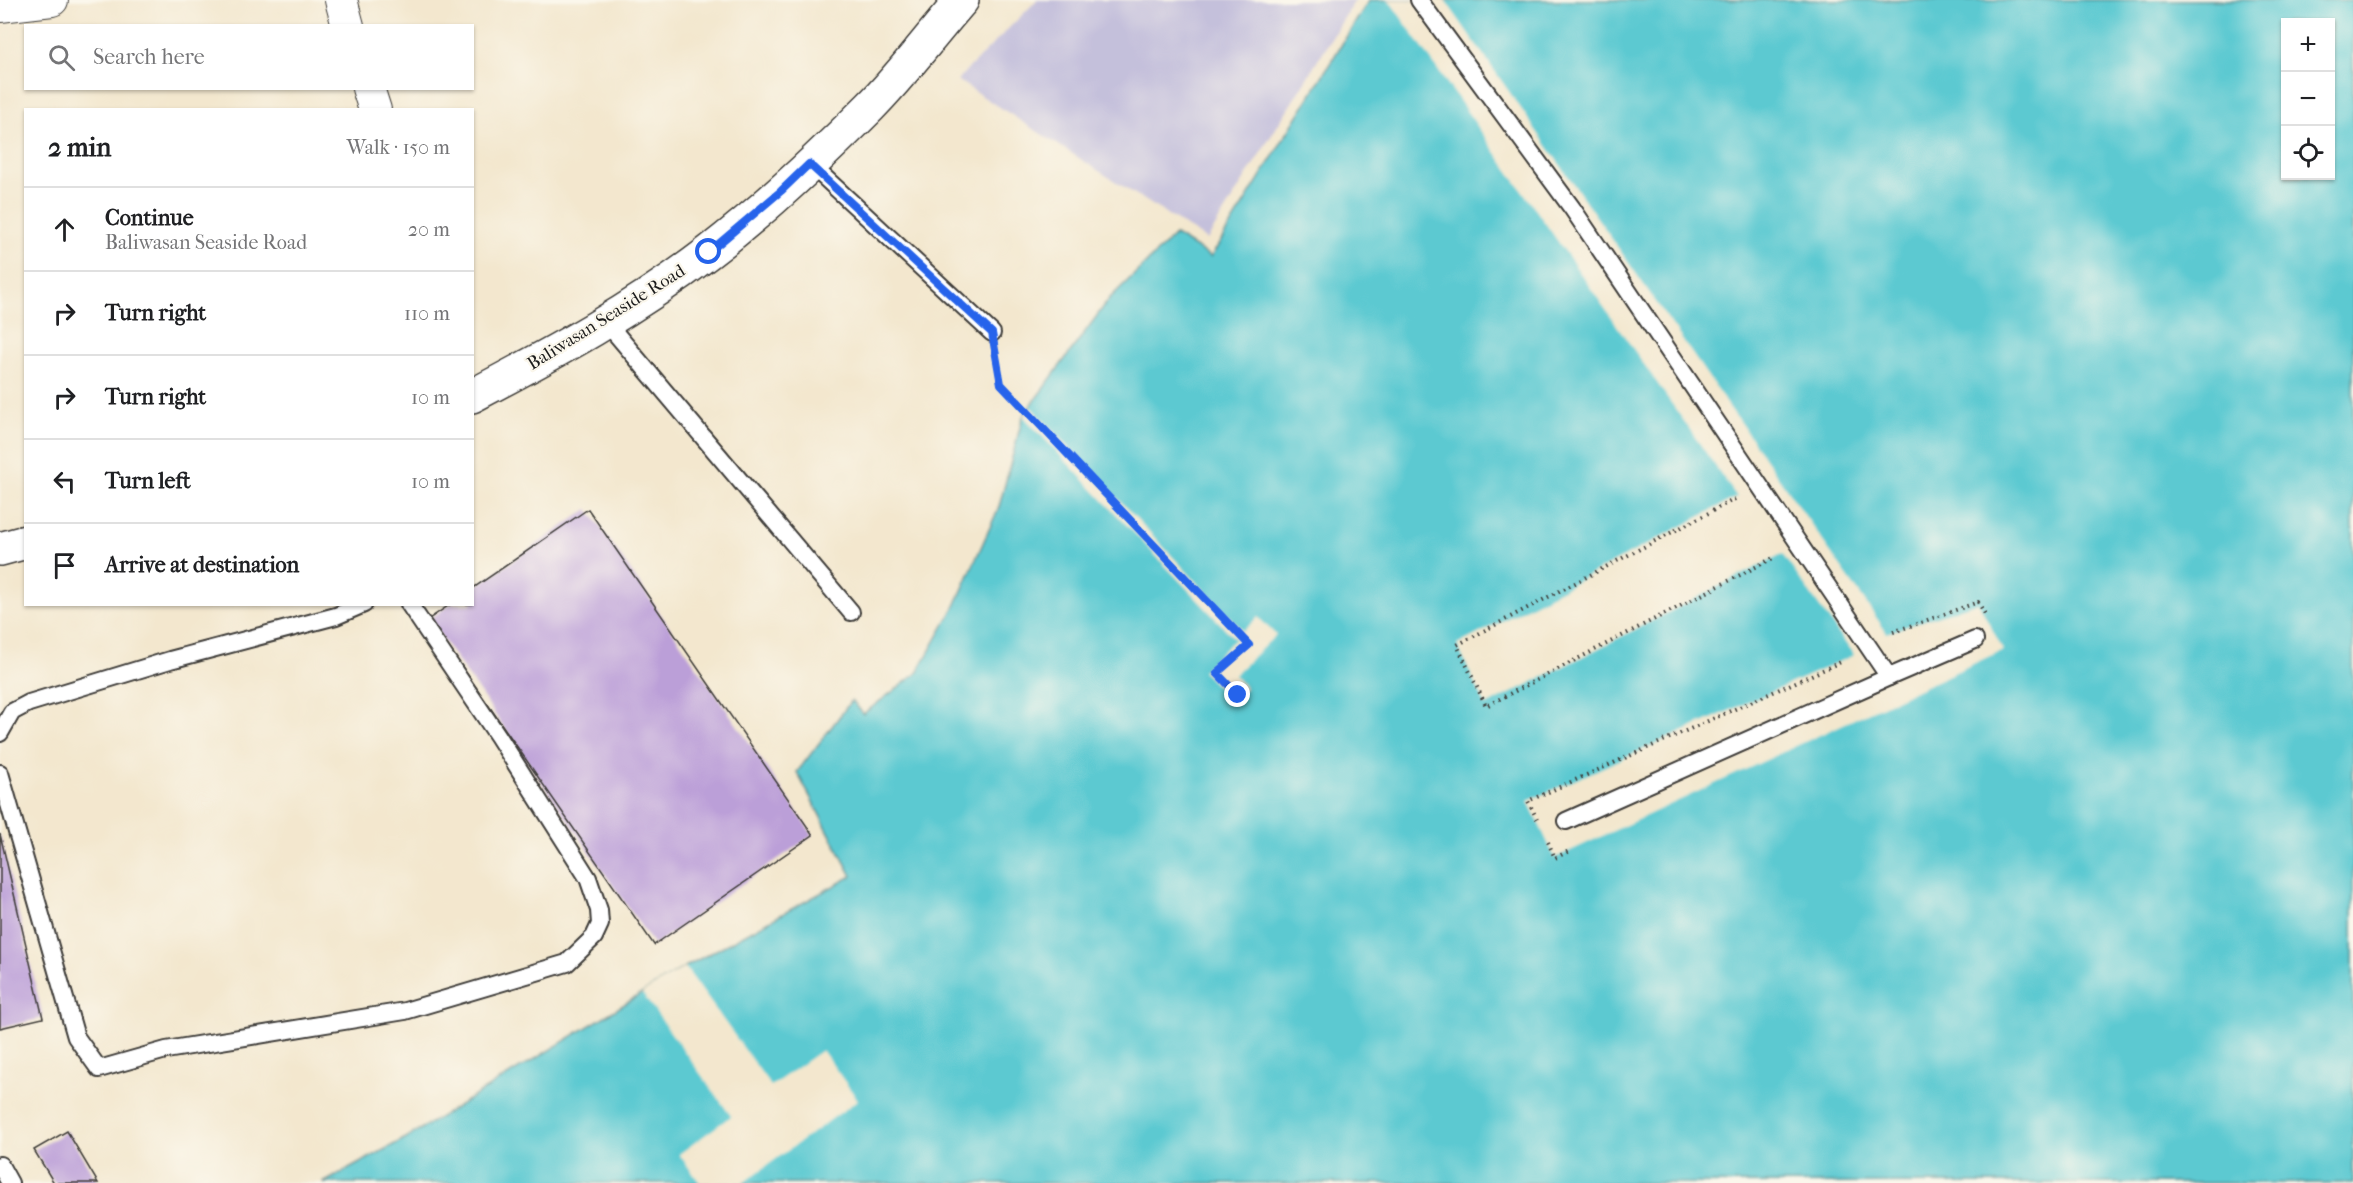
<!DOCTYPE html>
<html lang="en">
<head>
<meta charset="utf-8">
<style>
  body { margin:0; font-family:"IM FELL French Canon",serif; background:#f6f6f6; color:#202124 }
  .controls { position:absolute; right:18px; top:18px; display:grid; overflow:hidden; border-radius:0px; box-shadow:0 2px 4px #0004 }
  .controls button { width:54px; height:54px; display:grid; place-items:center; padding:0; border:0; border-bottom:2px solid #e0e0e0; background:#fff; color:#202124; font:30px sans-serif }
  .stop { position:absolute; width:18px; height:18px; margin:-14px; border:4px solid #2563eb; border-radius:50%; background:#fff }
  .stop.end { background:#2563eb; border-color:#fff; box-shadow:0 2px 6px #0008 }
  .list { margin:0; padding:0; list-style:none }
  h2 { display:flex; justify-content:space-between; align-items:center; height:78px; margin:0; padding:0 24px; font-size:26px }
  h2 small { font-size:20px; font-weight:400; color:#757577 }
  .list li { display:grid; grid-template-columns:39px 1fr auto; gap:18px; align-items:center; box-sizing:border-box; height:84px; padding:0 24px; border-top:2px solid #e0e0e0 }
  .list b { display:block; font-size:22px; white-space:nowrap }
  .list p { margin:0; font-size:20px; white-space:nowrap; color:#757577 }
  .list em { font-size:20px; font-style:normal; color:#757577 }
  .icon { flex:none; width:33px; height:33px; fill:none; stroke:currentColor; stroke-width:2; stroke-linecap:round; stroke-linejoin:round }
  .map { position:relative; flex:none; width:2353px; height:1183px; overflow:hidden }
  .search { position:absolute; background:#fff; box-shadow:0 2px 4px #0004; left:24px; top:24px; width:450px; height:66px; display:flex; align-items:center; gap:15px; box-sizing:border-box; padding:0 21px; border-radius:0px; color:#757577; font-size:22px }
  .panel { position:absolute; background:#fff; box-shadow:0 2px 4px #0004; left:24px; top:108px; width:450px; height:498px; border-radius:0px }
  .map>svg:first-child { display:block }
  .industrial { fill:#c4c0db }
  .water { fill:#5cc9d1; stroke:#3c7276; stroke-width:1.5; fill-rule:evenodd }
  .pier { fill:#f3e7ce }
  .building { fill:#bb9fd8 }
  .lines { fill:none; stroke-linecap:round; stroke-linejoin:round }
  .service-casing { stroke:#3c3a37; stroke-width:20 }
  .minor-casing { stroke:#3c3a37; stroke-width:34 }
  .secondary-casing { stroke:#3c3a37; stroke-width:36 }
  .path { stroke:#3c3a37; stroke-width:4; stroke-dasharray:1.5 4.5; stroke-linecap:butt }
  .service { stroke:#fff; stroke-width:16 }
  .minor { stroke:#fff; stroke-width:32 }
  .secondary { stroke:#fff; stroke-width:33 }
  .route { stroke:#2563eb; stroke-width:8 }
  .labels { text-anchor:middle; stroke-width:4.5; stroke-linejoin:round; paint-order:stroke }
  .street-label { font-size:18px; fill:#1c1c1c; stroke:#fbf7ec }
</style>
</head>
<body>
<div class="map">
<svg width="2353" height="1183" viewBox="0 0 2353 1183">
  <rect width="100%" height="100%" fill="#fbf7ec"/>
  <filter id="ink" filterUnits="userSpaceOnUse"><feTurbulence type="fractalNoise" baseFrequency=".0167" numOctaves="2"/><feDisplacementMap in="SourceGraphic" scale="12" xChannelSelector="R" yChannelSelector="G"/><feConvolveMatrix kernelMatrix="1 2 1 2 8 2 1 2 1" color-interpolation-filters="sRGB"/></filter>
  <filter id="wash" filterUnits="userSpaceOnUse"><feTurbulence type="fractalNoise" baseFrequency=".008" numOctaves="4" result="noise"/><feDisplacementMap in="SourceGraphic" scale="24" xChannelSelector="R" yChannelSelector="G"/><feGaussianBlur stdDeviation="1.35" result="paint"/><feColorMatrix in="noise" values="0 0 0 0 0 0 0 0 0 0 0 0 0 0 0 0 0 1.4 0 .05"/><feComposite in="paint" operator="in"/></filter>
  <g filter="url(#wash)">
    <rect width="100%" height="100%" fill="#f3e7ce"/>
    <polygon class="industrial" points="1037,0 1355,0 1207,240 957,80"/>
    <path class="water" d="M1369 0H2353V1183H323L406 1138 685 967 852 876 797 772 852 700 863 714 917 673 955 606 999 507 1023 416 1110 298 1175 235 1211 257ZM2286 22H2330V176H2286Z"/>
    <g class="pier">
      <polygon points="1389,0 1445,0 1887,633 1978,602 2003,650 1555,858 1528,801 1854,655 1782,554 1486,706 1457,645 1737,497"/>
      <polygon points="1031,407 1243,631 1258,617 1276,635 1234,675 1246,688 1232,701 1202,671 1235,639 1023,416"/>
      <polygon points="685,967 771,1086 822,1050 858,1100 743,1183 700,1183 679,1154 731,1116 642,993"/>
    </g>
    <g id="blocks">
      <g class="building">
        <polygon points="588,509 813,835 654,945 429,619 451,604 472,604 472,589"/>
        <polygon points="0,834 43,1018 0,1028"/>
        <polygon points="67,1131 98,1183 54,1183 34,1150"/>
      </g>
    </g>
  </g>
  <g filter="url(#ink)">
    <use href="#blocks" fill-opacity="0" stroke="#3c3a37" stroke-width="1.5"/>
    <g class="lines">
      <g class="service-casing">
        <g id="service">
          <polyline points="1419,0 1572,208 1889,677 1566,821"/>
          <polyline points="809,163 992,333"/>
          <polyline points="606,322 851,612"/>
          <polyline points="1889,677 1975,640"/>
          <polyline points="0,733 12,712 29,703 170,660 336,616 364,604"/>
          <polyline points="0,773 76,1037 99,1069 166,1050 405,1011 567,963 594,937 600,924 599,910 588,878 498,736 409,604"/>
          <polyline points="0,1165 10,1183"/>
        </g>
      </g>
      <g class="minor-casing">
        <g id="minor">
          <polyline points="341,0 348,26"/>
          <polyline points="0,6 52,0"/>
          <polyline points="368,88 375,110"/>
        </g>
      </g>
      <g class="secondary-casing">
        <g id="secondary">
          <path d="M472 396C554 353 635 309 709 252 764 210 821 156 870 107 903 74 931 35 962 0"/>
          <polyline points="0,549 26,542"/>
        </g>
      </g>
      <g class="path">
        <polyline points="997,361 1001,384 1249,645 1217,673 1238,695"/>
        <polyline points="1735,499 1457,645 1486,706 1775,557"/>
        <polyline points="1893,632 1978,602 1985,614"/>
        <polyline points="1537,819 1528,801 1843,661"/>
        <polyline points="1548,842 1555,858 1571,850"/>
      </g>
      <use href="#service" class="service"/>
      <use href="#minor" class="minor"/>
      <use href="#secondary" class="secondary"/>
    </g>
  </g>
  <g class="lines" filter="url(#ink)">
    <polyline class="route" points="709,252 781,191 809,164 992,333 1001,384 1249,645 1217,673 1238,695"/>
  </g>
  <g class="labels">
    <g class="street-label">
      <text transform="translate(606 317) rotate(-32)" y="6">Baliwasan Seaside Road</text>
    </g>
  </g>
</svg>
<div class="controls">
<button>+</button>
<button>−</button>
<button><svg class="icon" aria-label="locate" viewBox="0 0 24 24"><circle cx="12" cy="12" r="6"/><path d="M12 2v4M12 18v4M2 12h4M18 12h4"/></svg></button>
</div>
<div class="stop" style="left:709px;top:252px"></div>
<div class="stop end" style="left:1238px;top:695px"></div>
<div class="search"><svg class="icon" aria-label="search" viewBox="0 0 24 24"><circle cx="10" cy="10" r="6"/><path d="M15 15l6 6"/></svg>Search here</div>
<section class="panel">
<h2>2 min<small>Walk · 150 m</small></h2>
<ul class="list">
<li><svg class="icon" aria-label="ahead" viewBox="0 0 24 24"><path d="M12 20V5M6 11l6-6 6 6"/></svg><div><b>Continue</b><p>Baliwasan Seaside Road</p></div><em>20 m</em></li>
<li><svg class="icon" aria-label="right" viewBox="0 0 24 24"><path d="M7 20v-9h11M14 6l5 5-5 5"/></svg><div><b>Turn right</b></div><em>110 m</em></li>
<li><svg class="icon" aria-label="right" viewBox="0 0 24 24"><path d="M7 20v-9h11M14 6l5 5-5 5"/></svg><div><b>Turn right</b></div><em>10 m</em></li>
<li><svg class="icon" aria-label="left" viewBox="0 0 24 24"><path d="M17 20v-9H6M10 6l-5 5 5 5"/></svg><div><b>Turn left</b></div><em>10 m</em></li>
<li><svg class="icon" aria-label="arrive" viewBox="0 0 24 24"><path d="M6 21V4h12l-3 4 3 4H6"/></svg><div><b>Arrive at destination</b></div></li>
</ul>
</section>
</div>
</body>
</html>
